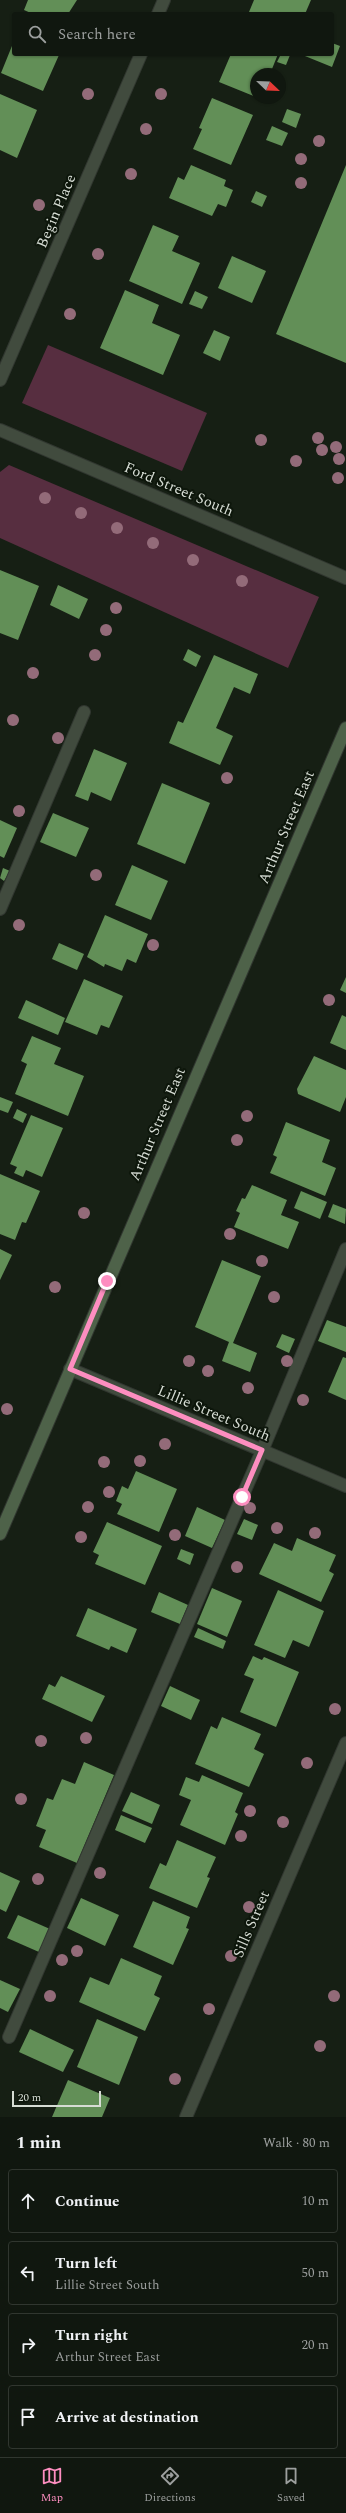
<!DOCTYPE html>
<html lang="en">
<head>
<meta charset="utf-8">
<style>
  body { margin:0; font-family:Spectral,serif; background:#192018; color:#f1f3f6 }
  .compass { position:absolute; left:250px; top:68px; width:36px; height:36px; border-radius:50%; background:#10170f; box-shadow:0 1px 3px #0004; rotate:113deg }
  .scale { position:absolute; left:12px; bottom:10px; width:89px; box-sizing:border-box; padding-left:4px; border:2px solid #d6dcd4; border-top:0; font-size:11px; line-height:14px; white-space:nowrap; color:#d6dcd4; -webkit-text-stroke:3px #0d160b; paint-order:stroke }
  .stop { position:absolute; width:12px; height:12px; margin:-9px; border:3px solid #fd8ec0; border-radius:50%; background:#fff }
  .stop.end { background:#fd8ec0; border-color:#fff; box-shadow:0 1px 4px #0008 }
  .list { margin:0; padding:0; list-style:none }
  h2 { display:flex; justify-content:space-between; align-items:center; height:52px; margin:0; padding:0 16px; font-size:17px }
  h2 small { font-size:13px; font-weight:400; color:#9c9f9e }
  .list li { display:grid; grid-template-columns:26px 1fr auto; gap:12px; align-items:center; box-sizing:border-box; height:64px; margin:0 8px 8px; padding:0 8px; border:1px solid #30362f; border-radius:4px }
  .list b { display:block; font-size:15px; white-space:nowrap }
  .list p { margin:0; font-size:13px; white-space:nowrap; color:#9c9f9e }
  .list em { font-size:13px; font-style:normal; color:#9c9f9e }
  .icon { flex:none; width:22px; height:22px; fill:none; stroke:currentColor; stroke-width:2; stroke-linecap:round; stroke-linejoin:round }
  .map { position:relative; flex:none; width:346px; height:2117px; overflow:hidden }
  .search { position:absolute; background:#10170f; box-shadow:0 1px 3px #0004; left:12px; right:12px; top:12px; height:44px; display:flex; align-items:center; gap:10px; box-sizing:border-box; padding:0 14px; border-radius:4px; color:#9c9f9e; font-size:15px }
  .sheet { height:340px; background:#10170f }
  nav { display:flex; justify-content:space-around; align-items:center; box-sizing:border-box; height:56px; border-top:1px solid #30362f; background:#10170f; font-size:11px; color:#9c9f9e }
  nav a { display:grid; justify-items:center; gap:2px }
  nav .on { color:#fd8ec0 }
  .map>svg:first-child { display:block }
  .green { fill:#572e40 }
  .building { fill:#628f57 }
  .lines { fill:none; stroke-linecap:round; stroke-linejoin:round }
  .lane-casing { stroke:#313730; stroke-width:14 }
  .street-casing { stroke:#313730; stroke-width:14 }
  .secondary-casing { stroke:#313730; stroke-width:14 }
  .lane { stroke:#414b3e; stroke-width:12 }
  .street { stroke:#414b3e; stroke-width:12 }
  .secondary { stroke:#4e6249; stroke-width:12 }
  .tree { fill:#936b79 }
  .route { stroke:#fd8ec0; stroke-width:5 }
  .labels { text-anchor:middle; stroke-width:4; stroke-linejoin:round; paint-order:stroke }
  .street-label { font-size:15px; fill:#d6dcd4; stroke:#0d160b }
</style>
</head>
<body>
<div class="map">
<svg width="346" height="2117" viewBox="0 0 346 2117">
  <rect width="100%" height="100%" fill="#161f14"/>
  <g class="green">
    <polygon points="48,345 207,413 182,471 22,403"/>
    <polygon points="9,465 319,597 288,668 0,538 0,472"/>
  </g>
  <g class="building">
    <polygon points="28,0 77,0 68,14 33,14 24,10"/>
    <polygon points="254,0 311,0 305,14 253,14 249,12"/>
    <polygon points="14,41 14,54 59,55 43,91 1,73"/>
    <polygon points="332,43 340,46 332,67 300,54 332,54"/>
    <polygon points="231,54 278,54 270,74 256,74 256,97 219,82"/>
    <polygon points="281,54 290,55 286,65 277,62"/>
    <polygon points="0,94 37,110 17,158 0,150"/>
    <polygon points="212,98 253,115 231,165 193,149 202,129 199,128"/>
    <polygon points="258,98 271,98 269,103"/>
    <polygon points="287,109 301,114 296,128 282,122"/>
    <polygon points="272,126 288,133 282,146 266,140"/>
    <polygon points="191,165 226,180 224,186 233,190 226,207 218,204 212,216 169,198 178,177 184,180"/>
    <polygon points="346,165 346,363 276,334"/>
    <polygon points="256,191 267,196 262,207 251,202"/>
    <polygon points="153,225 179,236 172,251 200,263 182,304 129,281"/>
    <polygon points="232,256 266,271 252,303 218,288"/>
    <polygon points="125,290 159,305 152,323 180,335 163,375 100,348"/>
    <polygon points="195,291 208,297 202,309 189,304"/>
    <polygon points="214,330 230,337 220,361 203,353"/>
    <polygon points="0,570 39,586 18,640 0,633"/>
    <polygon points="58,585 88,599 79,619 50,605"/>
    <polygon points="188,649 201,656 196,667 183,660"/>
    <polygon points="214,655 258,674 250,694 234,687 216,728 233,736 220,765 169,743 178,721 183,723"/>
    <polygon points="94,749 127,763 111,801 91,792 88,801 75,796"/>
    <polygon points="162,783 210,803 185,864 137,844"/>
    <polygon points="53,813 89,828 76,857 40,842"/>
    <polygon points="0,820 17,828 4,858 0,856"/>
    <polygon points="132,865 168,881 151,920 115,905"/>
    <polygon points="3,868 10,871 4,881 0,878"/>
    <polygon points="105,915 148,934 136,963 127,959 122,971 105,964 104,967 87,957"/>
    <polygon points="59,943 84,954 77,970 52,959"/>
    <polygon points="346,977 346,993 340,990"/>
    <polygon points="84,979 123,996 109,1028 101,1025 97,1035 65,1022"/>
    <polygon points="26,1000 65,1018 58,1035 18,1018"/>
    <polygon points="342,1015 346,1017 346,1050 330,1043"/>
    <polygon points="32,1036 61,1048 54,1064 84,1076 68,1116 15,1094 27,1064 21,1061"/>
    <polygon points="314,1056 346,1070 346,1097 340,1112 298,1094 297,1089"/>
    <polygon points="0,1097 13,1102 8,1113 0,1110"/>
    <polygon points="17,1109 27,1114 23,1123 13,1118"/>
    <polygon points="31,1115 63,1128 42,1177 26,1170 23,1177 14,1173 17,1167 10,1164"/>
    <polygon points="286,1122 330,1140 322,1162 336,1168 325,1196 270,1173 277,1157 273,1155"/>
    <polygon points="0,1174 40,1191 26,1223 22,1222 15,1240 0,1234"/>
    <polygon points="252,1185 287,1200 281,1215 299,1222 288,1249 234,1227 240,1213 236,1211 242,1198 245,1199"/>
    <polygon points="301,1191 327,1202 320,1219 294,1208"/>
    <polygon points="333,1204 346,1209 345,1224 328,1217"/>
    <polygon points="0,1249 12,1255 0,1280"/>
    <polygon points="222,1260 261,1276 233,1343 257,1353 250,1372 222,1361 229,1342 195,1327"/>
    <polygon points="327,1320 346,1327 346,1352 318,1341"/>
    <polygon points="282,1334 295,1339 289,1353 276,1347"/>
    <polygon points="343,1357 346,1358 346,1400 328,1392"/>
    <polygon points="136,1471 177,1489 159,1532 117,1514 122,1504 116,1501 122,1486 128,1489"/>
    <polygon points="197,1507 225,1520 212,1548 185,1536"/>
    <polygon points="244,1519 258,1525 252,1540 237,1534"/>
    <polygon points="107,1522 162,1546 145,1585 95,1564 99,1555 93,1552"/>
    <polygon points="297,1538 336,1555 329,1571 334,1574 321,1602 259,1574 274,1543 292,1551"/>
    <polygon points="181,1549 194,1554 190,1565 177,1559"/>
    <polygon points="212,1588 242,1601 227,1637 197,1624"/>
    <polygon points="278,1590 324,1611 309,1647 293,1640 285,1658 254,1645"/>
    <polygon points="159,1592 188,1605 180,1624 151,1612"/>
    <polygon points="88,1608 137,1629 127,1653 111,1646 109,1650 76,1636"/>
    <polygon points="198,1628 226,1641 223,1649 194,1637"/>
    <polygon points="253,1656 262,1660 264,1657 299,1672 276,1727 240,1712 254,1679 244,1675"/>
    <polygon points="61,1676 105,1696 92,1722 42,1699 49,1684 55,1687"/>
    <polygon points="170,1686 200,1700 191,1720 161,1706"/>
    <polygon points="222,1717 261,1734 254,1749 264,1754 249,1787 195,1764 211,1726 217,1729"/>
    <polygon points="84,1762 114,1775 77,1863 39,1847 46,1830 36,1826 47,1798 53,1800 62,1779 75,1784"/>
    <polygon points="202,1775 243,1793 235,1812 238,1814 225,1845 180,1825 191,1800 179,1795 186,1777 199,1782"/>
    <polygon points="131,1792 160,1805 152,1824 122,1811"/>
    <polygon points="121,1815 152,1828 145,1843 115,1830"/>
    <polygon points="177,1840 216,1857 207,1877 210,1878 197,1908 149,1888 160,1863 166,1866"/>
    <polygon points="0,1872 20,1881 6,1912 0,1909"/>
    <polygon points="81,1898 119,1915 105,1946 67,1928"/>
    <polygon points="153,1901 190,1917 186,1928 189,1929 173,1965 133,1947"/>
    <polygon points="18,1915 50,1929 39,1952 7,1938"/>
    <polygon points="121,1958 162,1976 154,1995 160,1998 145,2031 79,2002 90,1977 109,1985"/>
    <polygon points="0,1980 20,1989 8,2012 0,2008"/>
    <polygon points="97,2019 138,2037 119,2085 77,2067"/>
    <polygon points="30,2029 74,2050 63,2072 19,2052"/>
    <polygon points="68,2080 110,2098 102,2117 52,2117"/>
  </g>
  <g class="lines">
    <g class="lane-casing">
      <g id="lane">
        <polyline points="0,909 84,712"/>
        <polyline points="9,2037 262,1451 346,1249"/>
      </g>
    </g>
    <g class="street-casing">
      <g id="street">
        <polyline points="158,14 164,0"/>
        <polyline points="0,380 141,54"/>
        <polyline points="0,430 346,578"/>
        <polyline points="70,1369 346,1486"/>
        <polyline points="186,2117 346,1743"/>
      </g>
    </g>
    <g class="secondary-casing">
      <polyline id="secondary" points="0,1534 346,728"/>
    </g>
    <use href="#lane" class="lane"/>
    <use href="#street" class="street"/>
    <use href="#secondary" class="secondary"/>
  </g>
  <g class="tree">
    <circle cx="88" cy="94" r="6"/>
    <circle cx="161" cy="94" r="6"/>
    <circle cx="146" cy="129" r="6"/>
    <circle cx="319" cy="141" r="6"/>
    <circle cx="301" cy="159" r="6"/>
    <circle cx="131" cy="174" r="6"/>
    <circle cx="301" cy="183" r="6"/>
    <circle cx="39" cy="205" r="6"/>
    <circle cx="98" cy="254" r="6"/>
    <circle cx="70" cy="314" r="6"/>
    <circle cx="318" cy="438" r="6"/>
    <circle cx="261" cy="440" r="6"/>
    <circle cx="336" cy="447" r="6"/>
    <circle cx="322" cy="450" r="6"/>
    <circle cx="339" cy="459" r="6"/>
    <circle cx="296" cy="461" r="6"/>
    <circle cx="338" cy="478" r="6"/>
    <circle cx="45" cy="498" r="6"/>
    <circle cx="81" cy="513" r="6"/>
    <circle cx="117" cy="528" r="6"/>
    <circle cx="153" cy="543" r="6"/>
    <circle cx="193" cy="560" r="6"/>
    <circle cx="242" cy="581" r="6"/>
    <circle cx="116" cy="608" r="6"/>
    <circle cx="106" cy="630" r="6"/>
    <circle cx="95" cy="655" r="6"/>
    <circle cx="33" cy="673" r="6"/>
    <circle cx="13" cy="720" r="6"/>
    <circle cx="58" cy="738" r="6"/>
    <circle cx="227" cy="778" r="6"/>
    <circle cx="19" cy="811" r="6"/>
    <circle cx="96" cy="875" r="6"/>
    <circle cx="19" cy="925" r="6"/>
    <circle cx="153" cy="945" r="6"/>
    <circle cx="329" cy="1000" r="6"/>
    <circle cx="247" cy="1116" r="6"/>
    <circle cx="237" cy="1140" r="6"/>
    <circle cx="84" cy="1213" r="6"/>
    <circle cx="230" cy="1234" r="6"/>
    <circle cx="262" cy="1261" r="6"/>
    <circle cx="55" cy="1287" r="6"/>
    <circle cx="274" cy="1297" r="6"/>
    <circle cx="189" cy="1361" r="6"/>
    <circle cx="287" cy="1361" r="6"/>
    <circle cx="208" cy="1371" r="6"/>
    <circle cx="248" cy="1388" r="6"/>
    <circle cx="303" cy="1400" r="6"/>
    <circle cx="7" cy="1409" r="6"/>
    <circle cx="165" cy="1444" r="6"/>
    <circle cx="140" cy="1461" r="6"/>
    <circle cx="104" cy="1462" r="6"/>
    <circle cx="109" cy="1492" r="6"/>
    <circle cx="88" cy="1507" r="6"/>
    <circle cx="250" cy="1508" r="6"/>
    <circle cx="277" cy="1528" r="6"/>
    <circle cx="315" cy="1533" r="6"/>
    <circle cx="175" cy="1535" r="6"/>
    <circle cx="81" cy="1537" r="6"/>
    <circle cx="237" cy="1567" r="6"/>
    <circle cx="335" cy="1709" r="6"/>
    <circle cx="86" cy="1738" r="6"/>
    <circle cx="41" cy="1741" r="6"/>
    <circle cx="307" cy="1763" r="6"/>
    <circle cx="21" cy="1799" r="6"/>
    <circle cx="250" cy="1811" r="6"/>
    <circle cx="283" cy="1822" r="6"/>
    <circle cx="241" cy="1836" r="6"/>
    <circle cx="100" cy="1873" r="6"/>
    <circle cx="38" cy="1879" r="6"/>
    <circle cx="249" cy="1907" r="6"/>
    <circle cx="77" cy="1951" r="6"/>
    <circle cx="231" cy="1956" r="6"/>
    <circle cx="62" cy="1960" r="6"/>
    <circle cx="50" cy="1996" r="6"/>
    <circle cx="334" cy="1996" r="6"/>
    <circle cx="209" cy="2009" r="6"/>
    <circle cx="320" cy="2046" r="6"/>
    <circle cx="175" cy="2079" r="6"/>
  </g>
  <g class="lines">
    <polyline class="route" points="107,1281 70,1369 262,1450 242,1497"/>
  </g>
  <g class="labels">
    <g class="street-label">
      <text transform="translate(56 211) rotate(-67)" y="5">Begin Place</text>
      <text transform="translate(179 489) rotate(23)" y="5">Ford Street South</text>
      <text transform="translate(286 827) rotate(-67)" y="5">Arthur Street East</text>
      <text transform="translate(157 1124) rotate(-67)" y="5">Arthur Street East</text>
      <text transform="translate(214 1413) rotate(23)" y="5">Lillie Street South</text>
      <text transform="translate(251 1924) rotate(-67)" y="5">Sills Street</text>
    </g>
  </g>
</svg>
<svg class="compass" viewBox="-18 -18 36 36"><path d="M0-13l5 13h-10z" fill="#e53935"/><path d="M0 13l5-13h-10z" fill="#9c9f9e"/></svg>
<div class="scale">20 m</div>
<div class="stop" style="left:242px;top:1497px"></div>
<div class="stop end" style="left:107px;top:1281px"></div>
<div class="search"><svg class="icon" aria-label="search" viewBox="0 0 24 24"><circle cx="10" cy="10" r="6"/><path d="M15 15l6 6"/></svg>Search here</div>
</div>
<section class="sheet">
<h2>1 min<small>Walk · 80 m</small></h2>
<ul class="list">
<li><svg class="icon" aria-label="ahead" viewBox="0 0 24 24"><path d="M12 20V5M6 11l6-6 6 6"/></svg><div><b>Continue</b></div><em>10 m</em></li>
<li><svg class="icon" aria-label="left" viewBox="0 0 24 24"><path d="M17 20v-9H6M10 6l-5 5 5 5"/></svg><div><b>Turn left</b><p>Lillie Street South</p></div><em>50 m</em></li>
<li><svg class="icon" aria-label="right" viewBox="0 0 24 24"><path d="M7 20v-9h11M14 6l5 5-5 5"/></svg><div><b>Turn right</b><p>Arthur Street East</p></div><em>20 m</em></li>
<li><svg class="icon" aria-label="arrive" viewBox="0 0 24 24"><path d="M6 21V4h12l-3 4 3 4H6"/></svg><div><b>Arrive at destination</b></div></li>
</ul>
</section>
<nav>
<a class="on"><svg class="icon" aria-label="map" viewBox="0 0 24 24"><path d="M3 6l6-2 6 2 6-2v14l-6 2-6-2-6 2zM9 4v14M15 6v14"/></svg>Map</a>
<a><svg class="icon" aria-label="directions" viewBox="0 0 24 24"><path d="M12 3l9 9-9 9-9-9zM9 14v-3h6M13 9l2 2-2 2"/></svg>Directions</a>
<a><svg class="icon" aria-label="saved" viewBox="0 0 24 24"><path d="M7 4h10v16l-5-4-5 4z"/></svg>Saved</a>
</nav>
</body>
</html>
